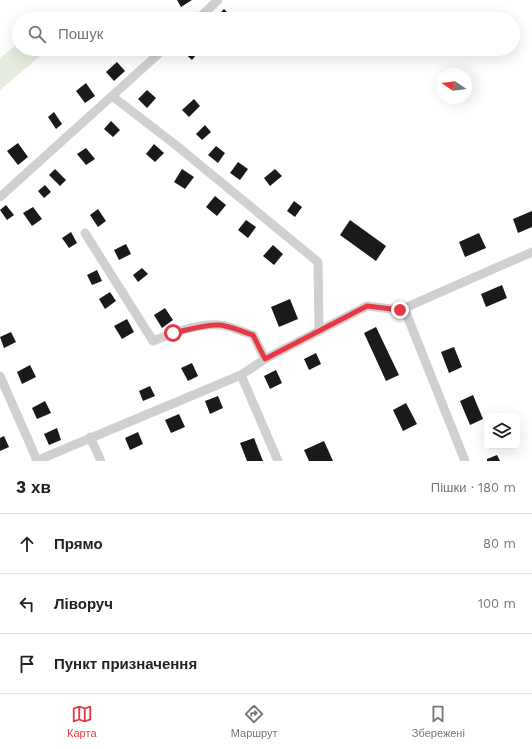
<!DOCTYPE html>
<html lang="uk">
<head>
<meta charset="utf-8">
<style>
  body { margin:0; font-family:"Work Sans",sans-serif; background:#f6f6f6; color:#222 }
  .controls { position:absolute; right:12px; bottom:12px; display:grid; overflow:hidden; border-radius:6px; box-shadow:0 4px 16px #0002 }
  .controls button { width:36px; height:36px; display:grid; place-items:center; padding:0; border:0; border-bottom:1px solid #e0e0e0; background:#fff; color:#222; font:20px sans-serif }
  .compass { position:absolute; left:436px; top:68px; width:36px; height:36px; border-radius:50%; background:#fff; box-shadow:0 4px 16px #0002; rotate:283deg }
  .stop { position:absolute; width:12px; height:12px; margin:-9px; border:3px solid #e63946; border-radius:50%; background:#fff }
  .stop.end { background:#e63946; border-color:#fff; box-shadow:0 1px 4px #0008 }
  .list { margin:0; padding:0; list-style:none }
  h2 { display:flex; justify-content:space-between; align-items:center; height:52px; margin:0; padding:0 16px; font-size:17px }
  h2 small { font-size:13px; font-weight:400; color:#767676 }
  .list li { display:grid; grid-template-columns:26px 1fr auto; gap:12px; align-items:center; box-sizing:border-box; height:60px; padding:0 16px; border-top:1px solid #e0e0e0 }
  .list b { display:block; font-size:15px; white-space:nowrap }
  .list em { font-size:13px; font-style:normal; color:#767676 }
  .icon { flex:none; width:22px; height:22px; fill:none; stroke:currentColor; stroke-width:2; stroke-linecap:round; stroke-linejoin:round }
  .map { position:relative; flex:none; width:532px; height:461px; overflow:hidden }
  .search { position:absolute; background:#fff; box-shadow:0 4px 16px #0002; left:12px; right:12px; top:12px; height:44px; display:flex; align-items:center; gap:10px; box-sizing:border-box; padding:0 14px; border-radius:22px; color:#767676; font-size:15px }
  .sheet { height:232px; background:#fff }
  nav { display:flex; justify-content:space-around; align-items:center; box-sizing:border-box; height:56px; border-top:1px solid #e0e0e0; background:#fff; font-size:11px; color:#767676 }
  nav a { display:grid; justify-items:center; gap:2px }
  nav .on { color:#e63946 }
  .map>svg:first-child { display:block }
  .green { fill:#e6ecdf }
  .building { fill:#1a1a1a }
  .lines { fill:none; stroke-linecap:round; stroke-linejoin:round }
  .street { stroke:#d0d0d0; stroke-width:9 }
  .route { stroke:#e63946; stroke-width:5 }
</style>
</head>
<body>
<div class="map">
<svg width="532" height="461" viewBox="0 0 532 461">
  <rect width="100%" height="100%" fill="#fff"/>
  <polygon class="green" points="19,43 19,49 48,49 0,90 0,58"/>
  <g class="building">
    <polygon points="177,0 192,0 181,7"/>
    <polygon points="224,9 231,16 229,19 218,19 216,17"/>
    <polygon points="180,49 199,49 200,50 192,60"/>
    <polygon points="117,62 125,71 114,81 106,72"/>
    <polygon points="86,83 95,96 85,103 76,91"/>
    <polygon points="147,90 156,98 147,108 138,99"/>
    <polygon points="194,99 200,106 189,117 182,110"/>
    <polygon points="54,112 62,124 56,129 48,117"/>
    <polygon points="111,121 120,130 113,137 104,129"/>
    <polygon points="205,125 211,132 202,140 196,134"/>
    <polygon points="18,143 28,157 18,165 7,151"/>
    <polygon points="154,144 164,153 155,162 146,154"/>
    <polygon points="216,146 225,153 218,163 208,155"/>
    <polygon points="86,148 95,159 86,165 77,154"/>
    <polygon points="238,162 248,169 240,180 230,173"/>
    <polygon points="55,169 66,180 60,186 49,175"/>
    <polygon points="182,169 194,177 185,189 174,182"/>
    <polygon points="275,169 282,176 270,186 264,178"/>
    <polygon points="45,185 51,192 44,198 38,191"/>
    <polygon points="215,196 226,205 217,216 206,207"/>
    <polygon points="294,201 302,207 295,217 287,211"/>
    <polygon points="6,205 14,215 7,220 0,210"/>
    <polygon points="33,207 42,219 32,226 23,213"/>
    <polygon points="98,209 106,221 98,227 90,215"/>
    <polygon points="532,211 532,227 518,233 513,219"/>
    <polygon points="246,220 256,227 248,238 238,230"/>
    <polygon points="350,220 386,246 376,261 340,235"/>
    <polygon points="71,232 77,243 69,248 62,238"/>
    <polygon points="479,233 486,248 465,257 459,242"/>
    <polygon points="126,244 131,254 119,260 114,250"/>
    <polygon points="273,245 283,254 274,265 263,256"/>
    <polygon points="142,268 148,274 138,282 133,275"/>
    <polygon points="97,270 102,281 92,285 87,275"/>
    <polygon points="502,285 507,298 486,307 481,294"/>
    <polygon points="110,292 116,301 105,309 99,299"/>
    <polygon points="290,299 298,319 279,327 271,307"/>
    <polygon points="165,308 173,320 162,328 154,315"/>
    <polygon points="127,319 134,332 122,339 114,326"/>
    <polygon points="376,327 399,375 386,381 364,333"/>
    <polygon points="11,332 16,342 4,348 0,337"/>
    <polygon points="454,347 462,367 449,373 441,352"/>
    <polygon points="316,353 321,364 309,370 304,359"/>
    <polygon points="192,363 198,376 188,381 181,368"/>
    <polygon points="30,365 36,377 22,384 17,372"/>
    <polygon points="276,370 282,383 270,389 264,376"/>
    <polygon points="150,386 155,396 143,401 139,391"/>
    <polygon points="473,395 483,419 470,425 460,401"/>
    <polygon points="218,396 223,408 210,414 205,401"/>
    <polygon points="45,401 51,413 37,419 32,408"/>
    <polygon points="406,403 417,424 403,431 393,410"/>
    <polygon points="179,414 185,427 171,433 165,420"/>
    <polygon points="57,428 61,440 49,445 44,434"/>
    <polygon points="138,432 143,444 130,450 125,438"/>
    <polygon points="4,436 9,447 0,451 0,438"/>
    <polygon points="254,438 259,451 263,461 247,461 240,443"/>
    <polygon points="324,441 333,461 309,461 304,450"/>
    <polygon points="497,455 500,461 487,461 487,459"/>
  </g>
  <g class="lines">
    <g class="street">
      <polyline points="198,19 218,0"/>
      <polyline points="112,96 177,146 318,262 319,331"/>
      <polyline points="0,197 164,49"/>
      <path d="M85 233 153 341C173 333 198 323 220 325 231 326 243 332 253 335L265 359"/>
      <polyline points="404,308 465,461"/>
      <polyline points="241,375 278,461"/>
      <polyline points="0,376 37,460"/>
      <polyline points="90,437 101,461"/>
      <polyline points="36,461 241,375 265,359 367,306 400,310 532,252"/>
    </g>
  </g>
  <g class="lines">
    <path class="route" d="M173 333C188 330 205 324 220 325 231 326 243 332 253 335L265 359 367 306 400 310"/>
  </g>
</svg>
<div class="controls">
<button><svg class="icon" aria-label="layers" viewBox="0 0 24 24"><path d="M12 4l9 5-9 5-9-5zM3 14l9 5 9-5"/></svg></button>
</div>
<svg class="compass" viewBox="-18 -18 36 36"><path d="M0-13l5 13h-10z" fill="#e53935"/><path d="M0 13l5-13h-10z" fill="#767676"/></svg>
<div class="stop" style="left:173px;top:333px"></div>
<div class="stop end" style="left:400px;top:310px"></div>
<div class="search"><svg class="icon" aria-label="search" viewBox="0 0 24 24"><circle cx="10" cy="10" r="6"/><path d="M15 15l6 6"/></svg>Пошук</div>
</div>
<section class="sheet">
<h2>3 хв<small>Пішки · 180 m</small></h2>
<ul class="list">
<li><svg class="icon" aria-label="ahead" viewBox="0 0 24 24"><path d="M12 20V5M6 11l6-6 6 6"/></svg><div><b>Прямо</b></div><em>80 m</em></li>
<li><svg class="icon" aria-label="left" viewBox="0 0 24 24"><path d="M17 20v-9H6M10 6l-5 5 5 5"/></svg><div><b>Ліворуч</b></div><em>100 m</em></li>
<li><svg class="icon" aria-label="arrive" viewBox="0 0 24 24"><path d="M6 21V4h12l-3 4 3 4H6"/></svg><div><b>Пункт призначення</b></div></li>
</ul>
</section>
<nav>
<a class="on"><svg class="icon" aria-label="map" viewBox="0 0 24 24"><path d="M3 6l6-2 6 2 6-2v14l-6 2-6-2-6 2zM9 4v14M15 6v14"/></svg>Карта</a>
<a><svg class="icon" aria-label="directions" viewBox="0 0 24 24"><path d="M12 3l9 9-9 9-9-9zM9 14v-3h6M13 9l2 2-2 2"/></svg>Маршрут</a>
<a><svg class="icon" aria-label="saved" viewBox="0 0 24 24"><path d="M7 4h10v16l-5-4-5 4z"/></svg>Збережені</a>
</nav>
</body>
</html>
